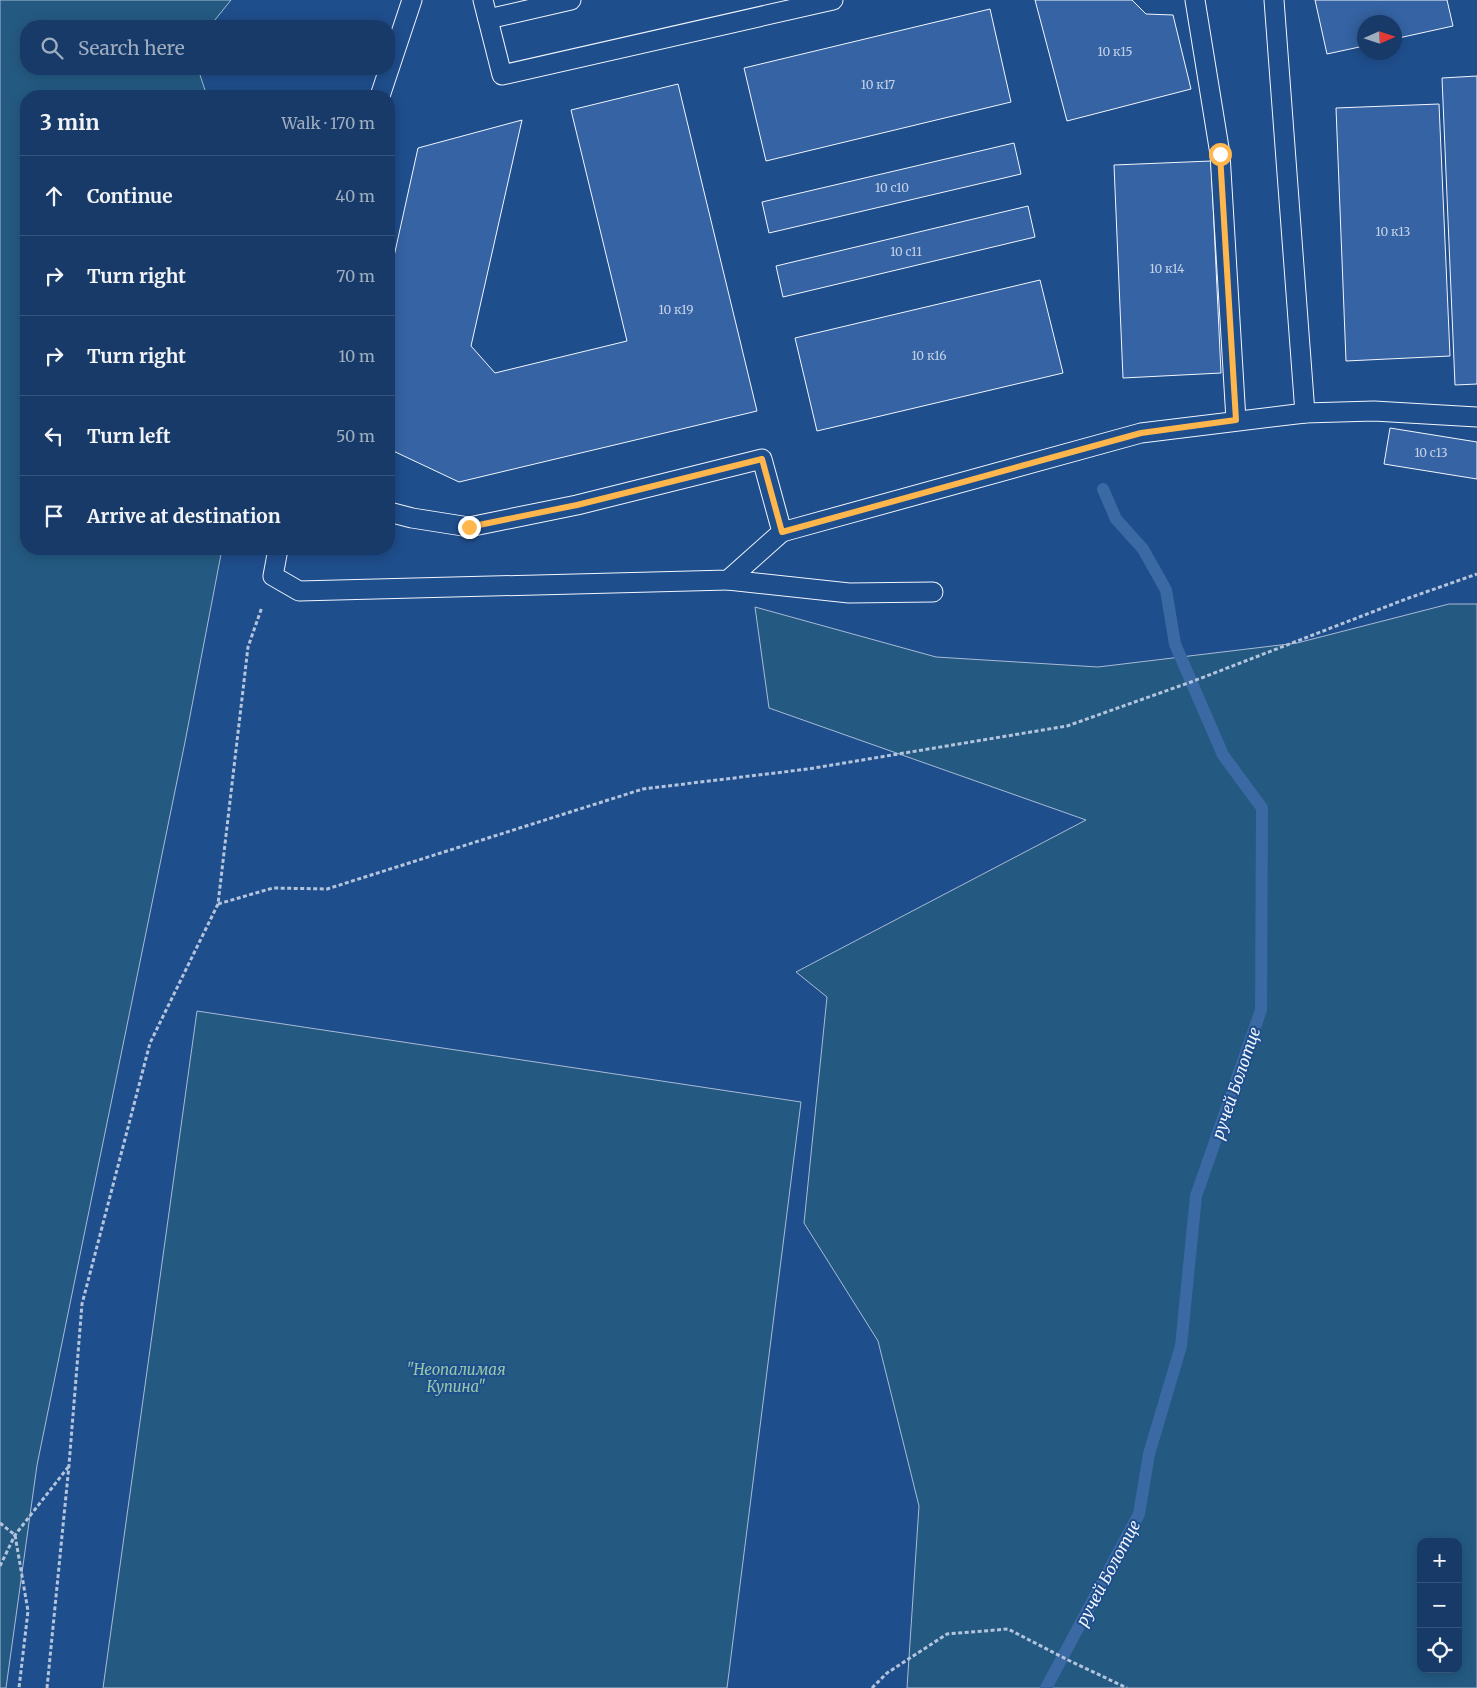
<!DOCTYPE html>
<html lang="en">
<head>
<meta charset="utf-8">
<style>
  body { margin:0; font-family:Merriweather,serif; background:#244571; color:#f1f3f6 }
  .controls { position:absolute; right:15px; bottom:15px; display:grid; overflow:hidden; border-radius:10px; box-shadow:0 2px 12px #0003 }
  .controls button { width:45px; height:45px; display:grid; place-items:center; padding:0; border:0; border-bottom:1px solid #36547d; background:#173a69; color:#f1f3f6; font:25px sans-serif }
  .compass { position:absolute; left:1357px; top:15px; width:45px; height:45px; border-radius:50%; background:#173a69; box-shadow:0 2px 12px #0003; rotate:87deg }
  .stop { position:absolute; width:15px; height:15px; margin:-11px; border:4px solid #ffb74d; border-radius:50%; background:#fff }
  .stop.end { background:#ffb74d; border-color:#fff; box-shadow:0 1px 5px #0008 }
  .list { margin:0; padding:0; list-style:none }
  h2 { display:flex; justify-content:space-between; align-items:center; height:65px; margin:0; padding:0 20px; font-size:21px }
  h2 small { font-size:16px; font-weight:400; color:#9eadc0 }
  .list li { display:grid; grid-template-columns:32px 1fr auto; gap:15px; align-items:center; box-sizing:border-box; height:80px; padding:0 20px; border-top:1px solid #36547d }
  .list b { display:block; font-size:19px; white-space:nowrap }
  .list em { font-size:16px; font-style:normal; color:#9eadc0 }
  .icon { flex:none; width:28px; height:28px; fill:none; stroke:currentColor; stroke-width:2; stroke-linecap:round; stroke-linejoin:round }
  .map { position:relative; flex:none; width:1477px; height:1688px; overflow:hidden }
  .search { position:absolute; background:#173a69; box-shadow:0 2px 12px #0003; left:20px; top:20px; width:375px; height:55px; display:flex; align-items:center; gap:12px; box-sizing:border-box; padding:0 18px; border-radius:20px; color:#9eadc0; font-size:19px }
  .panel { position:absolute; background:#173a69; box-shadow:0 2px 12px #0003; left:20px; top:90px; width:375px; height:465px; border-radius:20px }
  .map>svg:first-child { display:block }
  .green { fill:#245a82; stroke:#a8bbd7; fill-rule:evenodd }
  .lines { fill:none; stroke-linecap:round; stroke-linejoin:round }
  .stream { stroke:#3b69a3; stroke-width:12 }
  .building { fill:#3563a3; stroke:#f2f6ff }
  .service-casing { stroke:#f2f6ff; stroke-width:21 }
  .path { stroke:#b3c4dc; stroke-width:3; stroke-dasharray:4 2.5; stroke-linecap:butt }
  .service { stroke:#1f4e8c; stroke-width:19 }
  .route { stroke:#ffb74d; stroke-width:6 }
  .labels { text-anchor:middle; stroke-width:4; stroke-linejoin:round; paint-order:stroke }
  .number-label { font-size:12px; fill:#c3d1e8 }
  .park-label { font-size:15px; font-style:italic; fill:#97c8a6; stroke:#1f4e8c }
  .water-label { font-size:16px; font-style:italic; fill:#f2f6ff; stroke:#1f4e8c }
</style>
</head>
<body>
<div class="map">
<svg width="1477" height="1688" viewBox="0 0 1477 1688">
  <rect width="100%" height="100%" fill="#1f4e8c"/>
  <g class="green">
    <polygon points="0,0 231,0 210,26 26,26 26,69 198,69 207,96 26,96 26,549 222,549 185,742 37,1465 6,1688 0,1688"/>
    <path d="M1449 604H1477V1688H907L919 1506 878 1341 804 1223 827 997 796 972 1086 820 769 708 755 607 936 657 1098 667 1297 643ZM1421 1542H1458V1669H1421Z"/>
    <polygon points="197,1011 801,1102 727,1688 103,1688"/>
  </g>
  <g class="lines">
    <polyline class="stream" points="1046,1688 1139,1514 1149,1454 1181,1346 1196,1196 1261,1010 1262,808 1223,755 1175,644 1166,590 1143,549 1116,519 1103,489"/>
  </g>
  <g class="building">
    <polygon points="1035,0 1132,0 1146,14 1173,15 1191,89 1067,121"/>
    <polygon points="1315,0 1447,0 1453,26 1394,39 1394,22 1364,22 1364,46 1327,54"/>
    <polygon points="990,9 1011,102 766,161 744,68"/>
    <polygon points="1477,76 1477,384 1455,385 1442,78"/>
    <polygon points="678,84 757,411 459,482 389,449 389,279 418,148 522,120 471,346 495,373 627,341 571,110"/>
    <polygon points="1439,104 1450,356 1346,361 1336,108"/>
    <polygon points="1014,143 1021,174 769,233 762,202"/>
    <polygon points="1211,161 1221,373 1123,378 1114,165"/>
    <polygon points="1028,206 1035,237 783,297 776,266"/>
    <polygon points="1040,280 1063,373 817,431 795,338"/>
    <polygon points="1390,428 1477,442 1477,479 1384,464"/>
  </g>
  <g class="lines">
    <g class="service-casing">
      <g id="service">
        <polyline points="483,0 502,75 833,0"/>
        <polyline points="1195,0 1220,154 1236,420"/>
        <polyline points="1274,0 1305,413"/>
        <polyline points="488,19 571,0"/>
        <polyline points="380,96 412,0"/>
        <polyline points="389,512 412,518 469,527 577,505 762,459 782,532 1141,433 1305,413 1374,411 1477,417"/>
        <polyline points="278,549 273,576 299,591 728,580 782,532"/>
        <polyline points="728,580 849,593 933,592"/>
      </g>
    </g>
    <g class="path">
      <polyline points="218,904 273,888 327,889 643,789 808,769 1067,726 1191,682 1406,599 1477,574"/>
      <polyline points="0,1523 15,1535 28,1611 19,1688"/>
      <polyline points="0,1566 15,1535 69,1466"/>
      <polyline points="47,1688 69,1465 82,1304 150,1043 218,904 248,647 262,607"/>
      <polyline points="872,1688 887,1673 947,1634 1008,1629 1068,1660 1127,1688"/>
    </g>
    <use href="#service" class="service"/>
  </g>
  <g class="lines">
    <polyline class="route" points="469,527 577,505 762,459 782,532 1141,433 1236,420 1220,154"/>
  </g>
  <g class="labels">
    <g class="number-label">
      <text x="1115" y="56">10 к15</text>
      <text x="878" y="89">10 к17</text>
      <text x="892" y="192">10 с10</text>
      <text x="1393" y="236">10 к13</text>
      <text x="906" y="256">10 с11</text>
      <text x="1167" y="273">10 к14</text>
      <text x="676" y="314">10 к19</text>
      <text x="929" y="360">10 к16</text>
      <text x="1431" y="457">10 с13</text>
    </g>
    <g class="park-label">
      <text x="456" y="1375">"Неопалимая<tspan x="456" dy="17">Купина"</tspan></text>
    </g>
    <g class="water-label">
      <text transform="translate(1236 1083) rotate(-71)" y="6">ручей Болотце</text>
      <text transform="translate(1108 1573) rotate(-62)" y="6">ручей Болотце</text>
    </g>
  </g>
</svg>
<div class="controls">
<button>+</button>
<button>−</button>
<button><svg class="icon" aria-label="locate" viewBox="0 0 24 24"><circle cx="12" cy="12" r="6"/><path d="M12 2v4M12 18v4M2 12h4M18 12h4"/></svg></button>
</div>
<svg class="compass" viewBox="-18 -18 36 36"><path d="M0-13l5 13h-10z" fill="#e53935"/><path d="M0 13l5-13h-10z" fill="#9eadc0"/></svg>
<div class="stop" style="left:1220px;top:154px"></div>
<div class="stop end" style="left:469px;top:527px"></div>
<div class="search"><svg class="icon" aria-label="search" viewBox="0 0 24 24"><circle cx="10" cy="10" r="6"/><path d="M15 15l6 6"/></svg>Search here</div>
<section class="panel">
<h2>3 min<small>Walk · 170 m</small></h2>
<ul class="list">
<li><svg class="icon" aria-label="ahead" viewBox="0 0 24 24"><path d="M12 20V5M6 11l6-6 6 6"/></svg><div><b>Continue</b></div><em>40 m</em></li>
<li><svg class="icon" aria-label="right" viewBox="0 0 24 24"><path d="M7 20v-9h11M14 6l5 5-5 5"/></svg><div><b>Turn right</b></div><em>70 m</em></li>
<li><svg class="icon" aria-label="right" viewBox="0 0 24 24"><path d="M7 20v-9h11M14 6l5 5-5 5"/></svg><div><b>Turn right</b></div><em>10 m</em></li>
<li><svg class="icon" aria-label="left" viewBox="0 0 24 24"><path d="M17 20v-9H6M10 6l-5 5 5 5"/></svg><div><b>Turn left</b></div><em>50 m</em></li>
<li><svg class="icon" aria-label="arrive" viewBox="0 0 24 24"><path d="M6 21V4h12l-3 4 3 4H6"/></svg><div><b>Arrive at destination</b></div></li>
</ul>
</section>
</div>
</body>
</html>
